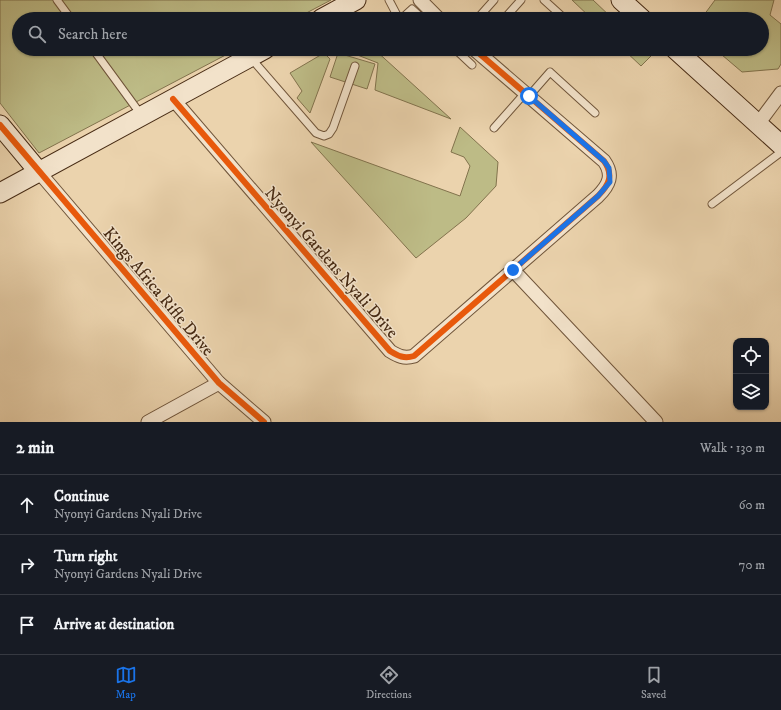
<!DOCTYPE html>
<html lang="en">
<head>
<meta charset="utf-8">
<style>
  body { margin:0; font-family:"IM FELL DW Pica",serif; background:#242831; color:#f1f3f6 }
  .controls { position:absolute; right:12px; bottom:12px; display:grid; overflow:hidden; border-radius:8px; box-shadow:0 1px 3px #0004 }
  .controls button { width:36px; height:36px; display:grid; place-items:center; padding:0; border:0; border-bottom:1px solid #363941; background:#171b24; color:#f1f3f6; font:20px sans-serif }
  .stop { position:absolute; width:12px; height:12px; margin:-9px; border:3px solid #1a73e8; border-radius:50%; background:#fff }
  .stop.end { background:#1a73e8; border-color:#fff; box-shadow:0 1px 4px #0008 }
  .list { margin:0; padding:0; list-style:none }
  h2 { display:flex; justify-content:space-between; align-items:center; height:52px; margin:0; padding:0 16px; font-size:17px }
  h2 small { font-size:13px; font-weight:400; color:#9ea1a6 }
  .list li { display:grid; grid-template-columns:26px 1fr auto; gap:12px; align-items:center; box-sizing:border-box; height:60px; padding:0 16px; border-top:1px solid #363941 }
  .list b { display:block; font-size:15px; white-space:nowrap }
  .list p { margin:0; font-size:13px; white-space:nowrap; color:#9ea1a6 }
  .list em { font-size:13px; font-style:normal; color:#9ea1a6 }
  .icon { flex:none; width:22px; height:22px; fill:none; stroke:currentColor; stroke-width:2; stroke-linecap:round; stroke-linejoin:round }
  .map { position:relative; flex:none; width:781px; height:422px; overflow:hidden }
  .search { position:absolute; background:#171b24; box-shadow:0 1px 3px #0004; left:12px; right:12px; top:12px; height:44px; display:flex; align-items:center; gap:10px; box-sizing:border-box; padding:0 14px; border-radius:22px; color:#9ea1a6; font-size:15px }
  .sheet { height:232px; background:#171b24 }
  nav { display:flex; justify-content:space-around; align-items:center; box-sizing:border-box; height:56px; border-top:1px solid #363941; background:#171b24; font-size:11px; color:#9ea1a6 }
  nav a { display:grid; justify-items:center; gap:2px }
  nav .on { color:#1a73e8 }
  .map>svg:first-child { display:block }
  .green { fill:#bdbb86; stroke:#82734d }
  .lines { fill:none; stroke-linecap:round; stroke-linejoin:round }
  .lane-casing { stroke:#70553a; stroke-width:9 }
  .street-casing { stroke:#70553a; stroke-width:15 }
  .secondary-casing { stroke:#472b14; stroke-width:21 }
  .lane { stroke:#f2e2ca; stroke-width:7 }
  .street { stroke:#f2e2ca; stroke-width:13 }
  .secondary { stroke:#f2e2ca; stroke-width:19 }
  .cycleway-casing { stroke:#f2e2ca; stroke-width:8 }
  .cycleway { stroke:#e8590c; stroke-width:6 }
  .route { stroke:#1a73e8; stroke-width:5 }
  .labels { text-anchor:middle; stroke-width:3; stroke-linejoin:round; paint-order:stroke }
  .street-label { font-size:17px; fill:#472b14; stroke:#f2e2ca }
</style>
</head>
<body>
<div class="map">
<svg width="781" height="422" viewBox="0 0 781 422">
  <rect width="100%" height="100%" fill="#ebd3ad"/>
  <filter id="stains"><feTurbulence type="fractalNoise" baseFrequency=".005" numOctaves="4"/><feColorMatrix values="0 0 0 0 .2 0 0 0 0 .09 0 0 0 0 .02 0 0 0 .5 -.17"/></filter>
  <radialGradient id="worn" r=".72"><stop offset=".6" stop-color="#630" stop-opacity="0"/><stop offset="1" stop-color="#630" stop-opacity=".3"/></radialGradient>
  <g class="green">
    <polygon points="0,0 331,0 295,19 19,19 19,49 237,49 39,153 0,103"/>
    <polygon points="572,0 593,0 613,19 592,19"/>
    <polygon points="715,0 774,0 770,15 781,24 781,64 778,69 742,72 715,49 762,49 762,19 701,19"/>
    <polygon points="342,49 374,49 451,119 375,90 378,63"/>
    <polygon points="623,49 643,49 651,56 641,66"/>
    <polygon points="324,53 330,59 310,113 297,98 302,91 290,73"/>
    <polygon points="338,53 375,64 367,89 330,77"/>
    <polygon points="460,127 498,162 496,186 466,218 416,258 311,142 460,196 470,166 464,157 451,152"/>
  </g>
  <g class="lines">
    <g class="lane-casing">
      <g id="lane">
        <polyline points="57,0 71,19"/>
        <polyline points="389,0 399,19"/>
        <polyline points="544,0 565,19"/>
        <polyline points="401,19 412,9 423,19"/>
        <polyline points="477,19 494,0"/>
        <polyline points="504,19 521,0"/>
        <polyline points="93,49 142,116"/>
        <polyline points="455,49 472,65"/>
        <polyline points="250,57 316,133 324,136 329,134 333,128 355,66"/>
        <polyline points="529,96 550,72 595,113"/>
        <polyline points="494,128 525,93"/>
        <polyline points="712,204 781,152"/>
      </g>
    </g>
    <g class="street-casing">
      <g id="street">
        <polyline points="420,0 439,19"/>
        <path d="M173 99 390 351C398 356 404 359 414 356L598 196C609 185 614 175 604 161L474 49"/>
        <polyline points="758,124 781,93"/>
        <polyline points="39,172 219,383 264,422"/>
        <polyline points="513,270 656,422"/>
        <polyline points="148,422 219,383"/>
      </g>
    </g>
    <g class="secondary-casing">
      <g id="secondary">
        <polyline points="621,0 642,19"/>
        <polyline points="321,19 356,0"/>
        <polyline points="675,49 781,145"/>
        <polyline points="0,125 39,172"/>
        <polyline points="0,193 265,49"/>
      </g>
    </g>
    <use href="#lane" class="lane"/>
    <use href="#street" class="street"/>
    <use href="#secondary" class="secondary"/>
    <g class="cycleway-casing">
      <g id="cycleway">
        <path d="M173 99 390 351C398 356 404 359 414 356L598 196C609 185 614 175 604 161L474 49"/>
        <polyline points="0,125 219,383 264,422"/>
      </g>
    </g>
    <use href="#cycleway" class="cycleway"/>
  </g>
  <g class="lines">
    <polyline class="route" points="513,270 598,196 610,182 609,168 604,161 529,96"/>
  </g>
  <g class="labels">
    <g class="street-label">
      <text transform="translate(332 262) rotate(49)" y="6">Nyonyi Gardens Nyali Drive</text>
      <text transform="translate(159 291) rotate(50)" y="6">Kings Africa Rifle Drive</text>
    </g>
  </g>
  <rect width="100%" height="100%" filter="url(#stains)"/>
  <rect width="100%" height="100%" fill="url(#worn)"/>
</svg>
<div class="controls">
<button><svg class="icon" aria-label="locate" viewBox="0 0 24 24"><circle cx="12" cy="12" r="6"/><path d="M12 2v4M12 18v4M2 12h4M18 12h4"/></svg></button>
<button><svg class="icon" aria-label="layers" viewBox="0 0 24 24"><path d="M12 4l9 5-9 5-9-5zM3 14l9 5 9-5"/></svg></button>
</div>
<div class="stop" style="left:529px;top:96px"></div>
<div class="stop end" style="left:513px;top:270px"></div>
<div class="search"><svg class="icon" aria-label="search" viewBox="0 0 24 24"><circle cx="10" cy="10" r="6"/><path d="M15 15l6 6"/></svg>Search here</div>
</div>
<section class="sheet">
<h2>2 min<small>Walk · 130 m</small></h2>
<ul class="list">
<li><svg class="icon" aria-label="ahead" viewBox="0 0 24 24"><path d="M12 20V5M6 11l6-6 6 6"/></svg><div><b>Continue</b><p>Nyonyi Gardens Nyali Drive</p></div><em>60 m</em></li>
<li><svg class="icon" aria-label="right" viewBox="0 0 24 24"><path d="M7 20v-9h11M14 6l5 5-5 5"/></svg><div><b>Turn right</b><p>Nyonyi Gardens Nyali Drive</p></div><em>70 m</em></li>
<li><svg class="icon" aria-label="arrive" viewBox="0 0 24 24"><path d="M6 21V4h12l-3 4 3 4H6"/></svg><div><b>Arrive at destination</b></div></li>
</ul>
</section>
<nav>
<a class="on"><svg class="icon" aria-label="map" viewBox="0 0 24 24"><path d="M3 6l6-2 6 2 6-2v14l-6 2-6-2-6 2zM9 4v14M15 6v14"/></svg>Map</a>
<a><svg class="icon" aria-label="directions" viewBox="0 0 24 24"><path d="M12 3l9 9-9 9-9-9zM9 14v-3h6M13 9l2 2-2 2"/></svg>Directions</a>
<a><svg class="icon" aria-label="saved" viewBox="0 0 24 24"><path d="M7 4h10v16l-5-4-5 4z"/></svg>Saved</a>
</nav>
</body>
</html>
